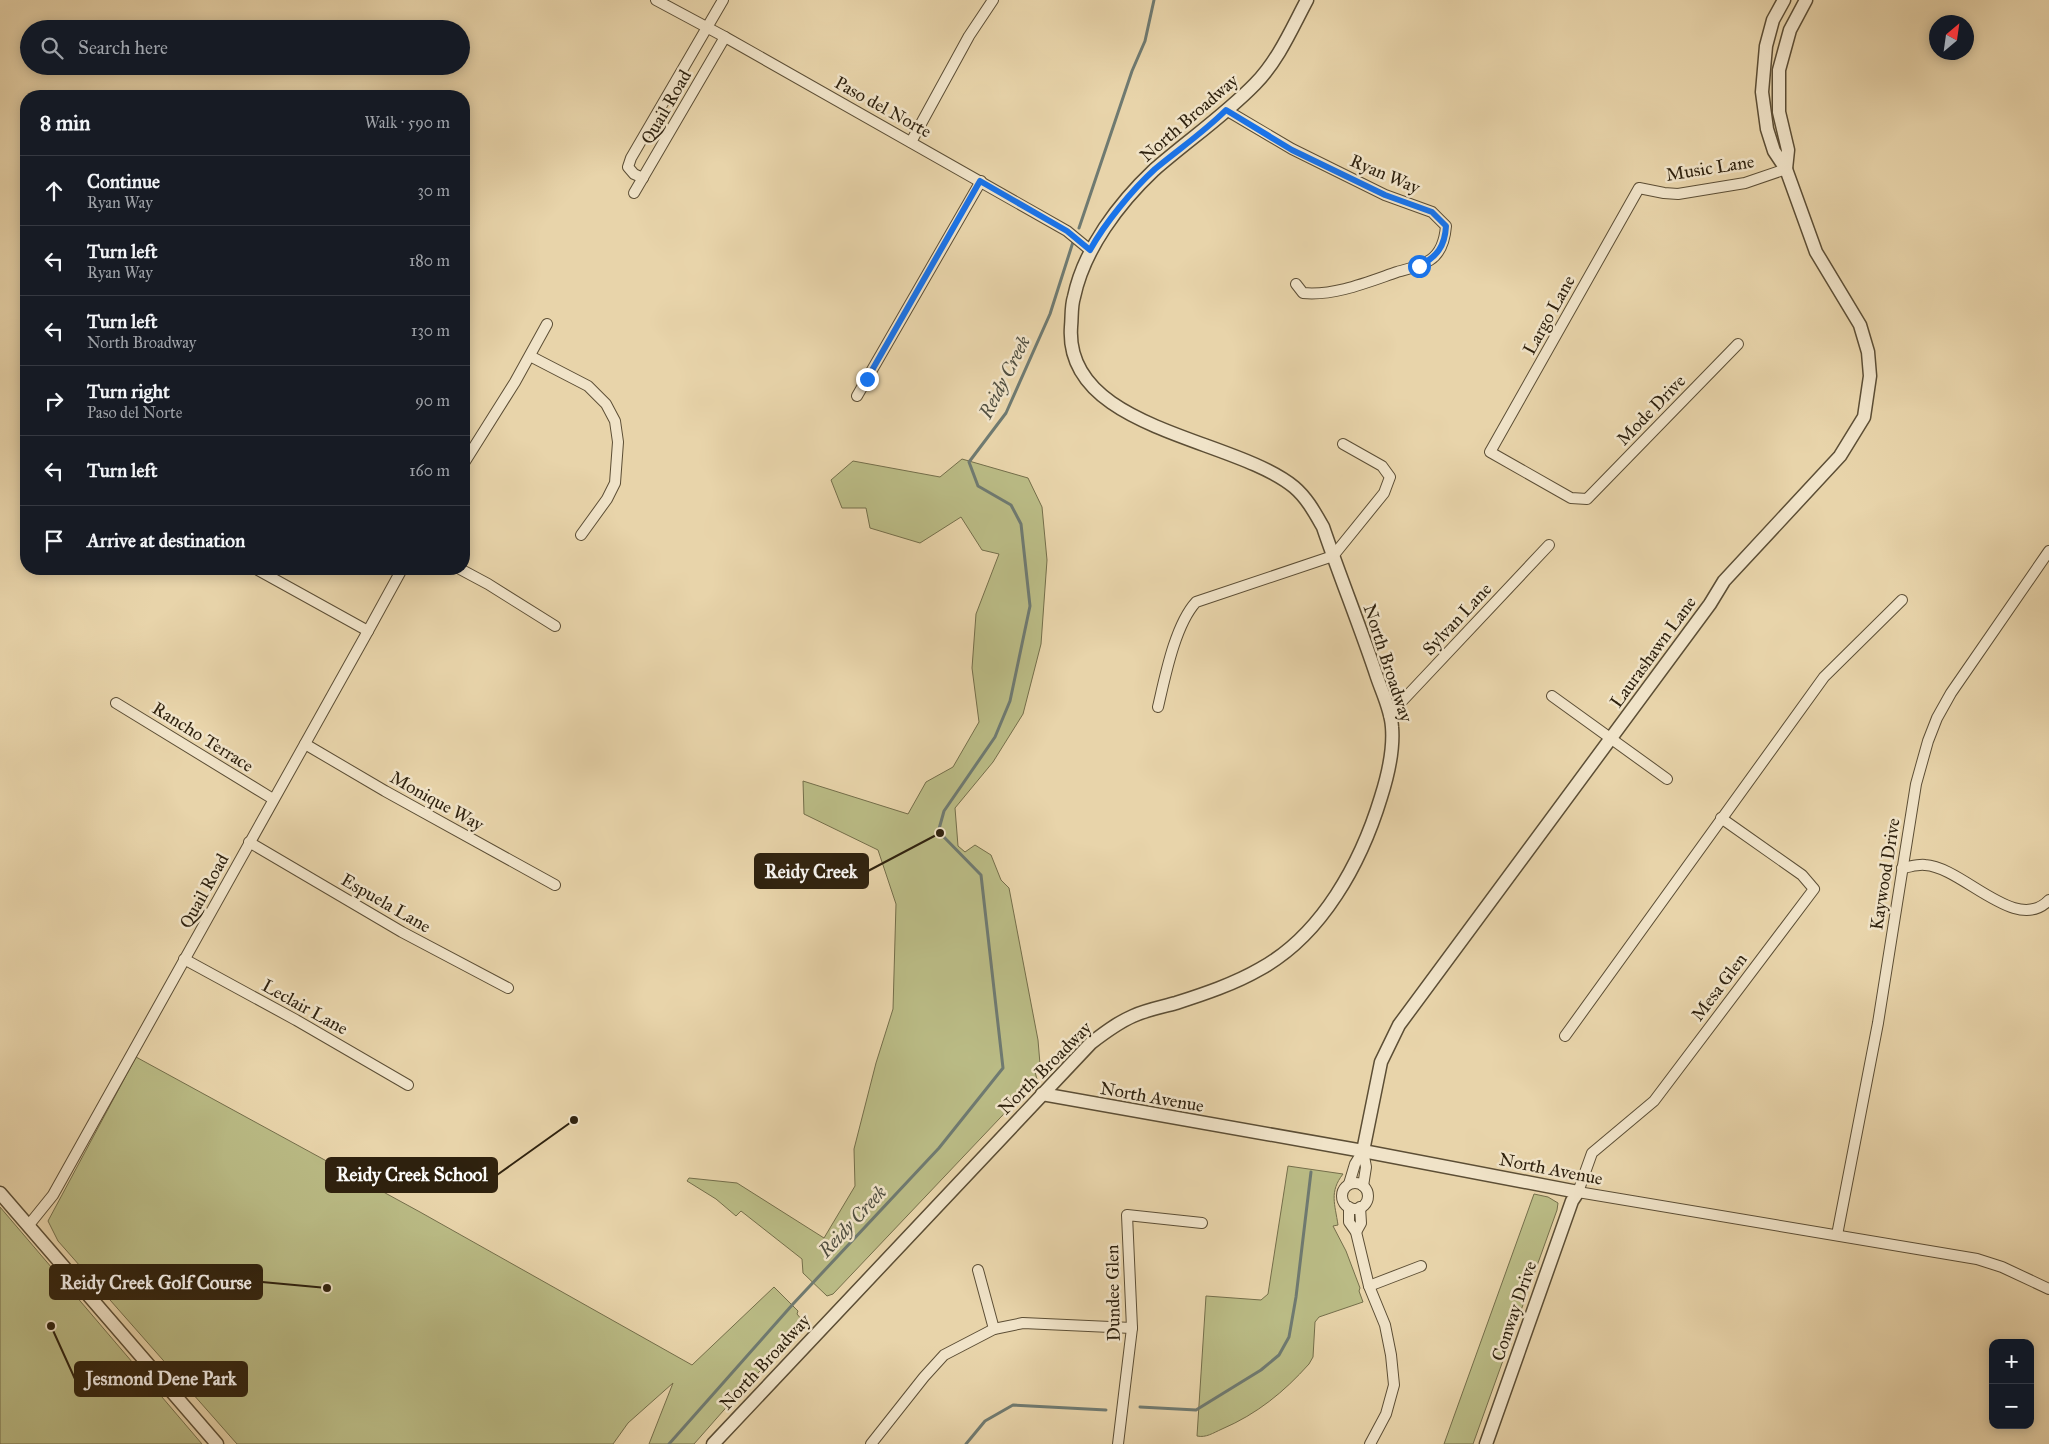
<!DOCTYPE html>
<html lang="en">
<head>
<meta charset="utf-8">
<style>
  body { margin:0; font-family:"IM FELL Great Primer",serif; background:#20242c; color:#f1f3f6 }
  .controls { position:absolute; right:15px; bottom:15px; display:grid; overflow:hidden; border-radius:10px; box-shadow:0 2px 12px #0003 }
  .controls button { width:45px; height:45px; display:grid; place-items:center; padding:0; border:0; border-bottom:1px solid #363941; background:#171b24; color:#f1f3f6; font:25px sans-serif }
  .compass { position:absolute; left:1929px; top:15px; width:45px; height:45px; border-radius:50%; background:#171b24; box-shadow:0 2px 12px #0003; rotate:29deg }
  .stop { position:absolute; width:15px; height:15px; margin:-11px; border:4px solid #1a73e8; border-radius:50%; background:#fff }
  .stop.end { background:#1a73e8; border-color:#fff; box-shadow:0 1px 5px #0008 }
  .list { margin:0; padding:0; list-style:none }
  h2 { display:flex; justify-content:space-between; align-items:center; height:65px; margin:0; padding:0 20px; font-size:21px }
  h2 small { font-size:16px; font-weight:400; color:#9ea1a6 }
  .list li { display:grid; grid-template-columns:32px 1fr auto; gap:15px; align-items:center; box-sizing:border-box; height:70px; padding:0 20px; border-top:1px solid #363941 }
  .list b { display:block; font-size:19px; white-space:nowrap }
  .list p { margin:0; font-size:16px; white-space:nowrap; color:#9ea1a6 }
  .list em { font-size:16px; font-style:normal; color:#9ea1a6 }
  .icon { flex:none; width:28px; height:28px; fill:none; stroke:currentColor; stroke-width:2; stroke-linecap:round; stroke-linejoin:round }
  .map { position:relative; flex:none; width:2049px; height:1444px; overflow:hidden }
  .search { position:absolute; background:#171b24; box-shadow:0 2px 12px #0003; left:20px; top:20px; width:450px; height:55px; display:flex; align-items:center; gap:12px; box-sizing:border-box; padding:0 18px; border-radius:28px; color:#9ea1a6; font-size:19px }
  .panel { position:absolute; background:#171b24; box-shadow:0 2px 12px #0003; left:20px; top:90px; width:450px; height:485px; border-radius:20px }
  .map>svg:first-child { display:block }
  .green { fill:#babb85; stroke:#746e4a }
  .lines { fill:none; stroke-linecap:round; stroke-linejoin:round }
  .stream { stroke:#6f7a71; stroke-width:3 }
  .minor-casing { stroke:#5c4e35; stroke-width:12 }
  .tertiary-casing { stroke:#5c4e35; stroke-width:15 }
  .minor { stroke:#f0e3c8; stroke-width:10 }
  .tertiary { stroke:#f0e3c8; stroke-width:12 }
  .route { stroke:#1a73e8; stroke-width:6 }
  .labels { text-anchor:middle; stroke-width:5; stroke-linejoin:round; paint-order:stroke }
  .street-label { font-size:18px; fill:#2e210e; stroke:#f0e3c8 }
  .water-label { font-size:19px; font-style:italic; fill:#4f4e40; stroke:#f0e3c8 }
  .leader { fill:none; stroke:#2e210e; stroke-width:2 }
  .callout-dot { fill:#2e210e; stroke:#f0e3c8; stroke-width:2 }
  .callout { fill:#2e210e; stroke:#2e210e; stroke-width:2 }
  .callout-label { font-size:19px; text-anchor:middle; font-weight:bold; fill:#fff }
</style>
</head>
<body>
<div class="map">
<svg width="2049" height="1444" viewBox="0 0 2049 1444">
  <rect width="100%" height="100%" fill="#e8d4aa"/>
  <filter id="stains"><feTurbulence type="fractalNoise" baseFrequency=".004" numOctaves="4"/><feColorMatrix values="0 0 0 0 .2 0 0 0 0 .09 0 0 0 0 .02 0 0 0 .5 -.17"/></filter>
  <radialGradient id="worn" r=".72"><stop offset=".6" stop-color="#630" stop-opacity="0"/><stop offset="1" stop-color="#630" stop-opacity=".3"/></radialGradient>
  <g class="green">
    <polygon points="962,459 1028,478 1042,507 1047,560 1041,644 1023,714 993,762 955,808 958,846 965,852 975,845 991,855 1001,880 1009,888 1038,1040 1040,1064 1035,1072 1037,1079 833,1294 827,1296 803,1273 802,1259 741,1211 736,1216 716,1199 687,1181 689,1178 737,1183 824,1238 855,1186 854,1149 876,1063 893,1009 896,904 878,850 804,814 803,781 908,814 926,782 953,767 979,722 972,668 976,614 999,554 982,550 961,517 920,543 870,528 866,508 842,508 831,480 853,461 940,477"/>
    <polygon points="136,1057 420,1212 692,1365 774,1287 798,1311 797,1314 802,1320 802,1327 738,1394 694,1444 649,1444 673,1383 628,1423 613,1444 237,1444 58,1241 48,1221"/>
    <path d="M1288 1166 1343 1174C1329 1192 1335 1204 1338 1225L1333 1226 1346 1251 1360 1288 1359 1291 1363 1302 1319 1317 1315 1322 1313 1357 1309 1364C1284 1392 1257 1414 1222 1429 1213 1433 1206 1438 1197 1436L1206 1296 1261 1300 1268 1294Z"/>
    <polygon points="1534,1194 1548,1197 1558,1203 1557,1210 1473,1444 1444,1444"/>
    <polygon points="0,1207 202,1444 0,1444"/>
  </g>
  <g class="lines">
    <g class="stream">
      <polyline points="1079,228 1132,71 1145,41 1154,0"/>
      <polyline points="1140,1407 1196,1410 1261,1370 1279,1355 1289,1337 1296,1297 1311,1172"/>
      <polyline points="669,1444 793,1304 939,1148 1003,1068 981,875 940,833 939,829 944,811 995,737 1010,701 1030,606 1021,524 1011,505 978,486 969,462 1006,413 1050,314 1073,242"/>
      <polyline points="966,1444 985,1421 1013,1405 1106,1410"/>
    </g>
    <g class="minor-casing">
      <g id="minor">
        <polyline points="656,0 725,37 1067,231 1090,250"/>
        <path d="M1226 110 1292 149 1385 195 1432 212 1446 226C1445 238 1441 253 1430 260 1421 266 1408 269 1397 272 1368 282 1335 296 1303 293L1296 284"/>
        <polyline points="911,142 969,36 993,0"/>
        <polyline points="643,178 634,174 628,167 631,158 723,0"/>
        <polyline points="634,193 725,37"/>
        <polyline points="1738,344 1587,499 1571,498 1490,452 1639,188 1664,193 1678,194 1745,183 1786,169"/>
        <polyline points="530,356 588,386 606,404 615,421 618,442 615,483 607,499 581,535"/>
        <polyline points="857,396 981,181"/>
        <polyline points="464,463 515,382 547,324"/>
        <polyline points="256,569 368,631"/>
        <polyline points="460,569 488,584 555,626"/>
        <polyline points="1552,696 1667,779"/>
        <polyline points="116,703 273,799"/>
        <path d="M1158 707C1165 677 1175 625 1196 602L1333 556 1384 493 1390 477 1382 466 1343 444"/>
        <polyline points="1389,715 1549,545"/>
        <polyline points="305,744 385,791 555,885"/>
        <polyline points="1721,818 1802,875 1814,889 1654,1101 1592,1153 1578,1192 1977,1259 2002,1267 2049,1289"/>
        <polyline points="249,842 402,932 508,988"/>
        <path d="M1902 868C1910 867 1918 864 1925 865 1963 867 2016 935 2049 900"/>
        <polyline points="184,959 296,1020 408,1085"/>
        <polyline points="1565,1036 1824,677 1902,600"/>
        <circle cx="1355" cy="1196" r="13"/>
        <polyline points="1349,1184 1355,1164 1363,1151"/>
        <polyline points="1363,1186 1366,1167 1363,1151"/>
        <polyline points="1349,1207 1349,1222 1356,1232 1369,1286 1385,1325 1391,1355 1394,1385 1386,1414 1370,1444"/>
        <polyline points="28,1226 53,1195 368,631 402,569"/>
        <polyline points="1356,1232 1361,1223 1360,1207"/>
        <polyline points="1837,1235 1878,1023 1916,784 1928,741 1937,718 1951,693 2049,551"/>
        <polyline points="978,1270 994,1329"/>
        <polyline points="1369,1286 1421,1266"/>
        <polyline points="871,1444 924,1377 944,1355 994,1329 1023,1323 1132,1328"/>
        <polyline points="1118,1444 1132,1328 1127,1215 1202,1223"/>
      </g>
    </g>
    <g class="tertiary-casing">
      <g id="tertiary">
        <polyline points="1786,169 1788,150 1779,112 1779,70 1790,30 1806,0"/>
        <polyline points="1042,1094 1363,1151 1578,1192 1572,1201 1486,1444"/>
        <polyline points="1363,1151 1381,1062 1399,1025 1710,604 1724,581 1840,456 1864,417 1870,376 1868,352 1860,325 1816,252 1786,169 1774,151 1767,129 1762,92 1766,46 1773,20 1784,0"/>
        <polyline points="0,1193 217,1444"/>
        <path d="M713 1444 1091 1043C1104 1033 1117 1023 1133 1016 1146 1010 1162 1007 1176 1003 1204 994 1234 984 1260 969 1322 935 1361 863 1381 797 1388 775 1394 751 1392 727 1391 710 1382 692 1377 677 1360 626 1340 577 1323 527 1315 513 1307 498 1294 487 1233 437 1064 430 1071 327 1072 317 1071 306 1074 297 1084 249 1119 203 1154 170 1187 141 1224 116 1255 84 1278 61 1292 28 1307 0"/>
      </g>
    </g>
    <use href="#minor" class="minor"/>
    <use href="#tertiary" class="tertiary"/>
  </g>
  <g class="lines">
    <path class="route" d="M867 379 980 181 1067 231 1090 250C1105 223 1132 190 1155 169 1179 149 1204 132 1226 110L1292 150 1385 195 1432 212 1446 226C1445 246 1437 257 1419 266"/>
  </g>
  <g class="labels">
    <g class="street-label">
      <text transform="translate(666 107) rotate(-60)" y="6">Quail Road</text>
      <text transform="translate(883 107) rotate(29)" y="6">Paso del Norte</text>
      <text transform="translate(1189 118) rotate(-41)" y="6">North Broadway</text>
      <text transform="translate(1710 168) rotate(-9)" y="6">Music Lane</text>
      <text transform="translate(1385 174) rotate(23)" y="6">Ryan Way</text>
      <text transform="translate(1549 315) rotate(-61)" y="6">Largo Lane</text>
      <text transform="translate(1651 410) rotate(-46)" y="6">Mode Drive</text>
      <text transform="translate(1457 619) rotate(-47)" y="6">Sylvan Lane</text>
      <text transform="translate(1653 652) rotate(-54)" y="6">Laurashawn Lane</text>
      <text transform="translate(1388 663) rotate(72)" y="6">North Broadway</text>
      <text transform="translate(203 737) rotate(32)" y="6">Rancho Terrace</text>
      <text transform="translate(437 801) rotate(29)" y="6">Monique Way</text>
      <text transform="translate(1885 874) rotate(-81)" y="6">Kaywood Drive</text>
      <text transform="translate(204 891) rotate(-61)" y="6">Quail Road</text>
      <text transform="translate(386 903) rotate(30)" y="6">Espuela Lane</text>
      <text transform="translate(1719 987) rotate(-53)" y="6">Mesa Glen</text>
      <text transform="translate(305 1007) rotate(29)" y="6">Leclair Lane</text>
      <text transform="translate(1045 1068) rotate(-45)" y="6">North Broadway</text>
      <text transform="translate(1152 1097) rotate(10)" y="6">North Avenue</text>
      <text transform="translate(1551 1169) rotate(11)" y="6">North Avenue</text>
      <text transform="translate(1113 1293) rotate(-91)" y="6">Dundee Glen</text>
      <text transform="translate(1514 1311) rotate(-71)" y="6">Conway Drive</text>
      <text transform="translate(765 1362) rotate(-47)" y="6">North Broadway</text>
    </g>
    <g class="water-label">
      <text transform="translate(1004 377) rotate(-63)" y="7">Reidy Creek</text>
      <text transform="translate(852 1221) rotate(-47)" y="7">Reidy Creek</text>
    </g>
  </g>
  <path class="leader" d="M940 833L868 871M574 1120L497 1175M327 1288L262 1282M51 1326L75 1379"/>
  <g class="callout-dot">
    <circle cx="940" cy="833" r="5"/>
    <circle cx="574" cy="1120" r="5"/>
    <circle cx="327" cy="1288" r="5"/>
    <circle cx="51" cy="1326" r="5"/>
  </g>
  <g class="callout">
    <rect x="755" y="854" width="113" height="34" rx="5"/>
    <rect x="326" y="1158" width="171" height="34" rx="5"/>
    <rect x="50" y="1265" width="212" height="34" rx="5"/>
    <rect x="75" y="1362" width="172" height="34" rx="5"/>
  </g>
  <g class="callout-label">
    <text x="811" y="878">Reidy Creek</text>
    <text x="412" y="1181">Reidy Creek School</text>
    <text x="156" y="1289">Reidy Creek Golf Course</text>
    <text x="161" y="1385">Jesmond Dene Park</text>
  </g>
  <rect width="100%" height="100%" filter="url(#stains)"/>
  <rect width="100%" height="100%" fill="url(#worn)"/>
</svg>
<div class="controls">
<button>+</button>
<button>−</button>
</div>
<svg class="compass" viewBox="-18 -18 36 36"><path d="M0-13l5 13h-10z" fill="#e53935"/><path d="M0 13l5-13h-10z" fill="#9ea1a6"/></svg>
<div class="stop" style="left:1419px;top:266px"></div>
<div class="stop end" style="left:867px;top:379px"></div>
<div class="search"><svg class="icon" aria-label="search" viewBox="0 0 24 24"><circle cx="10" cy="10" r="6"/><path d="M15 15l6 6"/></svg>Search here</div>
<section class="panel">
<h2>8 min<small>Walk · 590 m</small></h2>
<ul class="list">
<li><svg class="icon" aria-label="ahead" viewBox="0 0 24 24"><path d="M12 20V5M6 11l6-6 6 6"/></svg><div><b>Continue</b><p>Ryan Way</p></div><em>30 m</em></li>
<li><svg class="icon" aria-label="left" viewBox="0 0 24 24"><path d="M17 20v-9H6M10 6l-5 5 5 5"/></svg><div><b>Turn left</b><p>Ryan Way</p></div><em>180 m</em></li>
<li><svg class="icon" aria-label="left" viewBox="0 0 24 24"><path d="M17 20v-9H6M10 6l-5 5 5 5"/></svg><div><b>Turn left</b><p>North Broadway</p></div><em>130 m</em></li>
<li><svg class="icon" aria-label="right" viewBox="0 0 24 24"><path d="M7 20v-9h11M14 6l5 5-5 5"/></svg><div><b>Turn right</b><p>Paso del Norte</p></div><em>90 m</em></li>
<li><svg class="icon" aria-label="left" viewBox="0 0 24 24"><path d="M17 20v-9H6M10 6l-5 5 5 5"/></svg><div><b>Turn left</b></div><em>160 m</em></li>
<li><svg class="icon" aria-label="arrive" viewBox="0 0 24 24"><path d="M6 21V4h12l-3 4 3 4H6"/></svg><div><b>Arrive at destination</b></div></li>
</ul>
</section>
</div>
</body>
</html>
